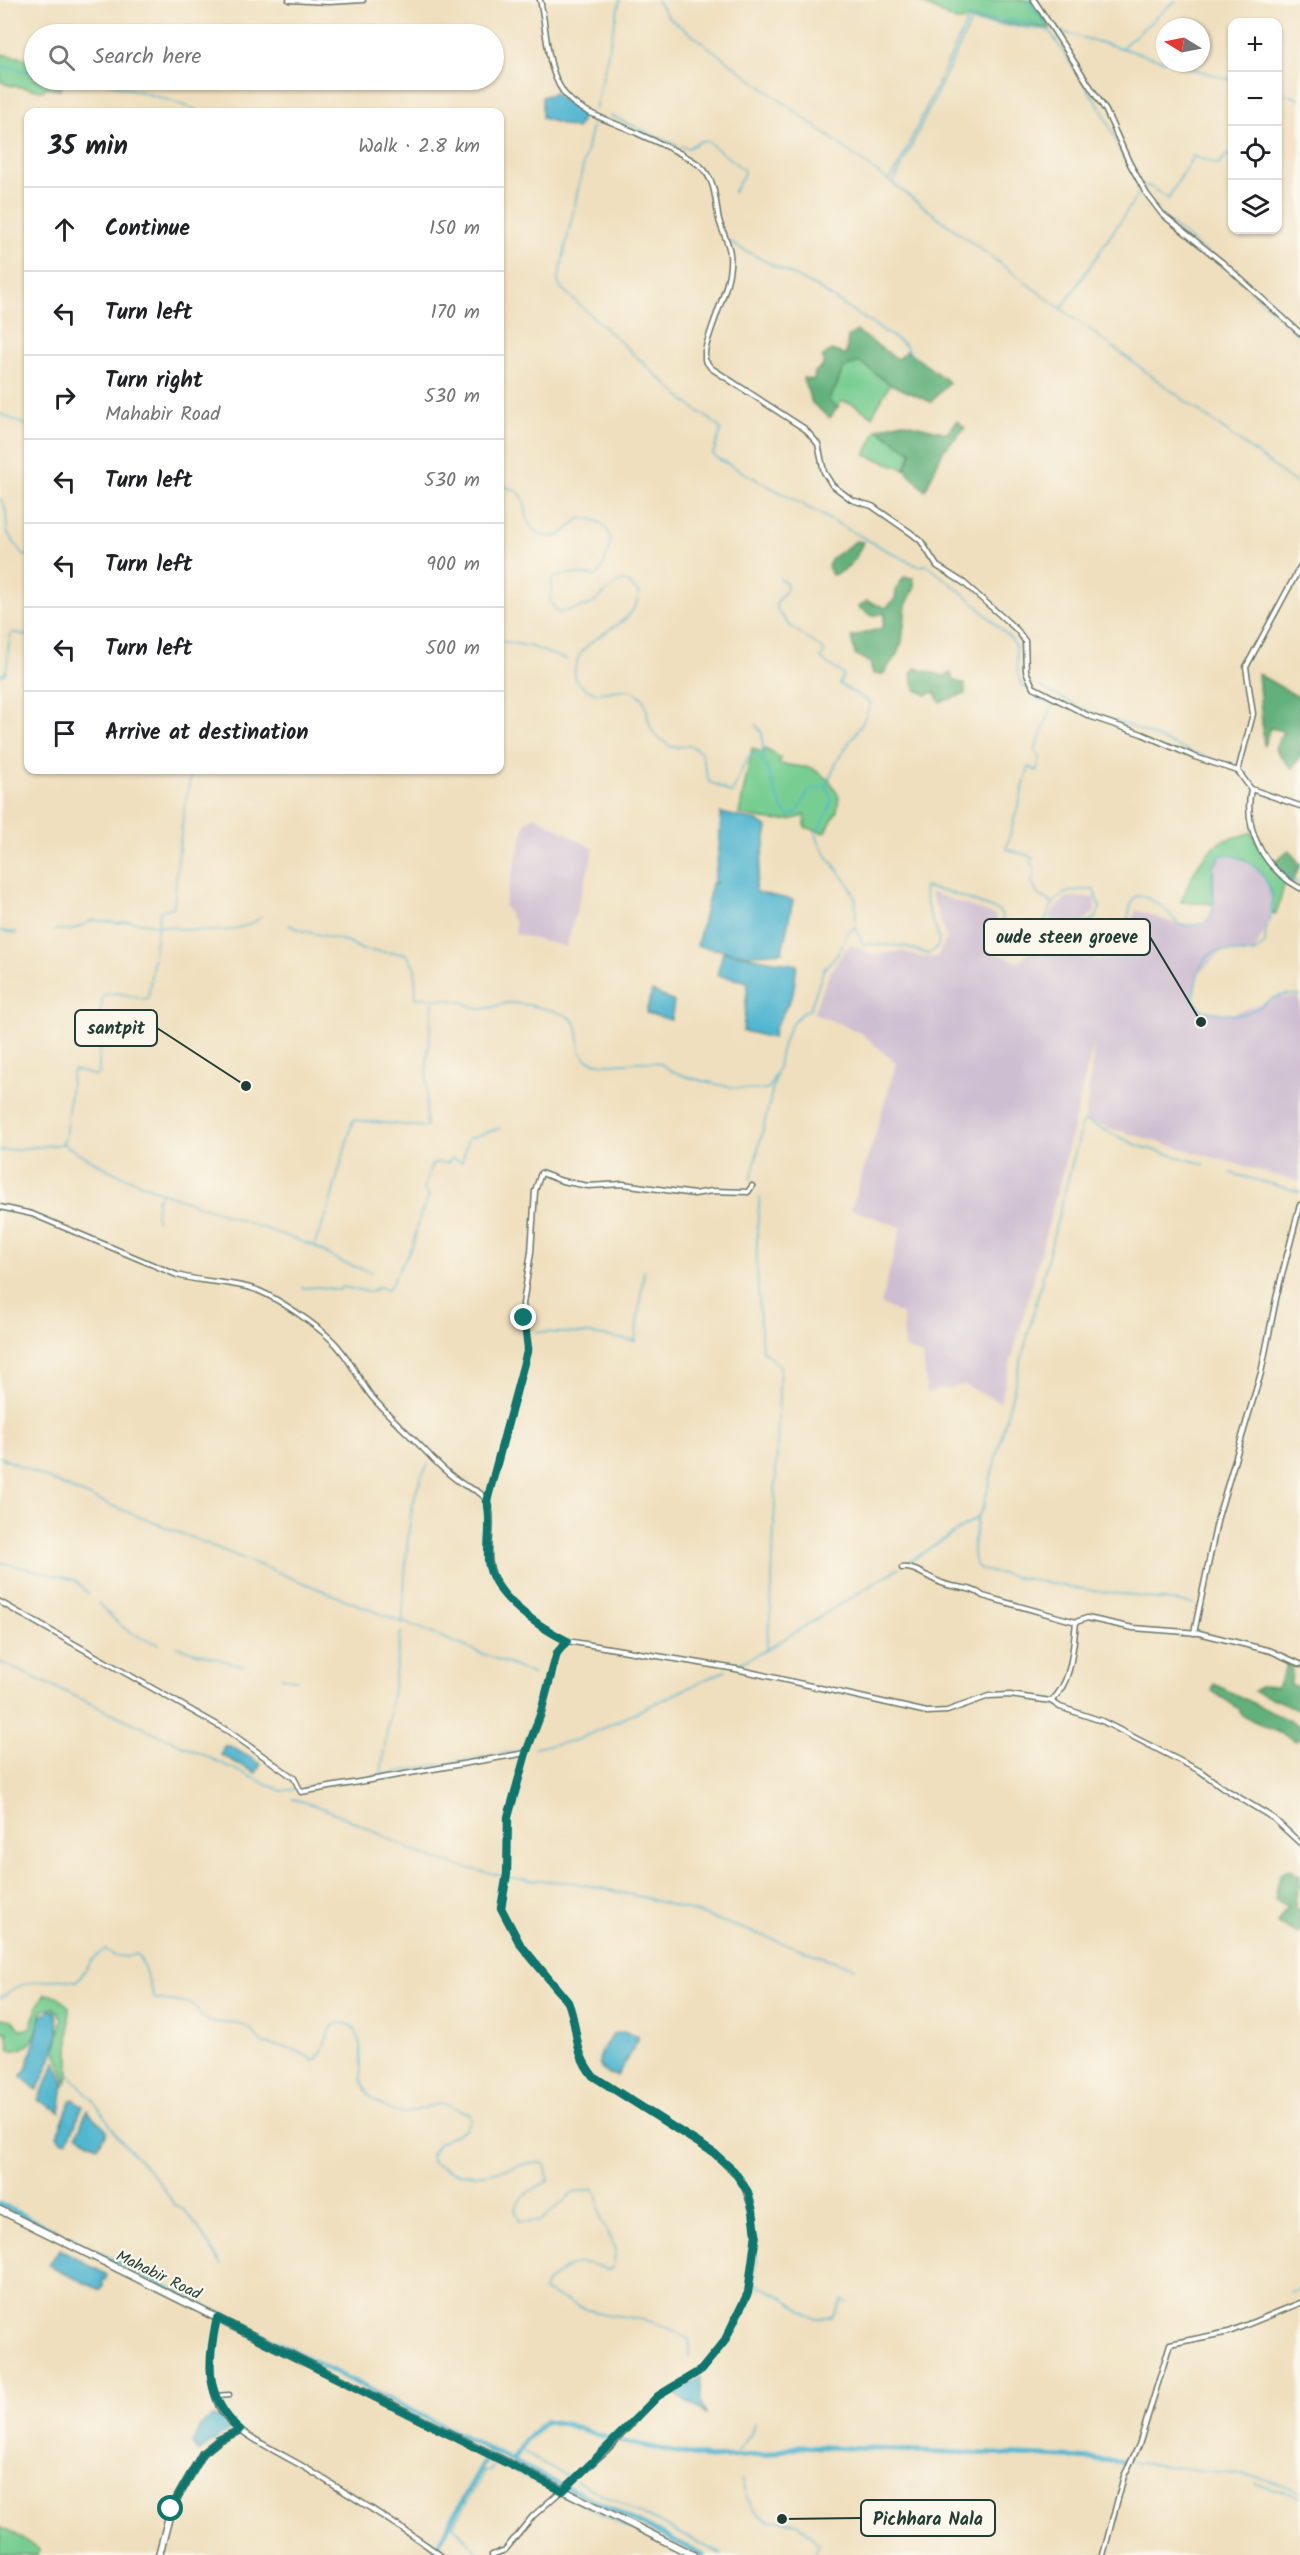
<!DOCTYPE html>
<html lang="en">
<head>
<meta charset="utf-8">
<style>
  body { margin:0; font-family:Kalam,sans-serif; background:#f2f2f2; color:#202124 }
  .controls { position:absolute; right:18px; top:18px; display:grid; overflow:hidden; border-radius:12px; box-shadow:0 2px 4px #0004 }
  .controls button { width:54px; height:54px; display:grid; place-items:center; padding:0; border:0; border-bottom:2px solid #e0e0e0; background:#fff; color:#202124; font:30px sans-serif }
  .compass { position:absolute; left:1156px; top:18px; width:54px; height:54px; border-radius:50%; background:#fff; box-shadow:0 2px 4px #0004; rotate:280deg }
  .stop { position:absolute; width:18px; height:18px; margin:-14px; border:4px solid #0f766e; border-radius:50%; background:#fff }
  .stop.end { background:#0f766e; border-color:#fff; box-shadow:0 2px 6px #0008 }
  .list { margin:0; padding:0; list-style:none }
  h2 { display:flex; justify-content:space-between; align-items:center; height:78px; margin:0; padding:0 24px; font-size:26px }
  h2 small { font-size:20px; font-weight:400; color:#757577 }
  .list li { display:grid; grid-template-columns:39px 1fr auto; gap:18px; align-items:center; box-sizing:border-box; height:84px; padding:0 24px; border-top:2px solid #e0e0e0 }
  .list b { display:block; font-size:22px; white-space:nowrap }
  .list p { margin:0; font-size:20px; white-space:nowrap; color:#757577 }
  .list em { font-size:20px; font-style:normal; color:#757577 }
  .icon { flex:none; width:33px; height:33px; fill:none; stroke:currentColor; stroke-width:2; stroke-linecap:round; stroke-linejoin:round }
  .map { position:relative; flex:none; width:1300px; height:2555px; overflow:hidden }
  .search { position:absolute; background:#fff; box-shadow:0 2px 4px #0004; left:24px; top:24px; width:480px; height:66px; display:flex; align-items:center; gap:15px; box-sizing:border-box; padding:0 21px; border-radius:33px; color:#757577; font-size:22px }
  .panel { position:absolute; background:#fff; box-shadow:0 2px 4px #0004; left:24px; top:108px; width:480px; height:666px; border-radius:12px }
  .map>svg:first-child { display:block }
  .industrial { fill:#cebed1 }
  .green { fill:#78ce92; stroke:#4c8663; stroke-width:1.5 }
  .forest { fill:#62b17c; stroke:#407758; stroke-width:1.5 }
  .water { fill:#51b6d0; stroke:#387a82; stroke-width:1.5 }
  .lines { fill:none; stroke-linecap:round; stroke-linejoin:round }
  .stream { stroke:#51b6d0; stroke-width:1.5 }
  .canal { stroke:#51b6d0; stroke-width:5 }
  .street-casing { stroke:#687664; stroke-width:7 }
  .secondary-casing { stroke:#687664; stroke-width:9 }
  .street { stroke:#fff; stroke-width:4 }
  .secondary { stroke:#fff; stroke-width:6 }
  .route { stroke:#0f766e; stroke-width:8 }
  .labels { text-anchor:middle; stroke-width:4.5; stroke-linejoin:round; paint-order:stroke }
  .street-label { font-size:16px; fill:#1f3d34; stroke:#fbf7ec }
  .leader { fill:none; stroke:#1f3d34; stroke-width:2 }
  .callout-dot { fill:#1f3d34; stroke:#fbf7ec; stroke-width:2 }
  .callout { fill:#fbf7ec; stroke:#1f3d34; stroke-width:2 }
  .callout-label { font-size:18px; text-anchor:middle; font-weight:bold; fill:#1f3d34 }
</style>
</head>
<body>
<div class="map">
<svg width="1300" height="2555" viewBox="0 0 1300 2555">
  <rect width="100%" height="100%" fill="#fbf7ec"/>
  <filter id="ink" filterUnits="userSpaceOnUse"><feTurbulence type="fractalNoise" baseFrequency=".0167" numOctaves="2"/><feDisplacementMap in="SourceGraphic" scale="12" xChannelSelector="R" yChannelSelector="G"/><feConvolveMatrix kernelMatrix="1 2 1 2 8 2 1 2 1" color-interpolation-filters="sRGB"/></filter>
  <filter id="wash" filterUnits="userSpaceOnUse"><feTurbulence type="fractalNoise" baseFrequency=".008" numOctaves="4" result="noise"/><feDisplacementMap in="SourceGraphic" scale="24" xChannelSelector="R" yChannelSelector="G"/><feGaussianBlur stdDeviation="1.35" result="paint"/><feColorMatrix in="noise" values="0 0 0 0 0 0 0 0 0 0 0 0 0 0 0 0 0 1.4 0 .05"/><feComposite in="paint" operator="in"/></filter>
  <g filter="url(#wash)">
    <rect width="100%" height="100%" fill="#efdfbe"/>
    <g class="industrial">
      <polygon points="535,816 594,849 566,947 515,934 515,923 504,906 526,822"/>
      <polygon points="1233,854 1242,857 1257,870 1270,890 1272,913 1254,953 1222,951 1197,975 1193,998 1202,1010 1231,1014 1279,997 1300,998 1300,1182 1085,1121 1095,1037 1060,1181 1000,1402 964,1385 927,1393 923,1356 904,1347 903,1315 881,1304 901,1227 851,1209 873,1142 896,1063 860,1032 813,1013 831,970 850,944 875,955 902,951 920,957 937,957 947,938 930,892 996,916 995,953 1018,962 1040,942 1053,910 1067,897 1095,898 1095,912 1070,932 1074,947 1084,957 1100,960 1114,951 1124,938 1136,910 1179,925 1206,923 1214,904 1213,866 1222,855"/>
    </g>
    <g class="green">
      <polygon points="916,0 1034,0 1051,28 970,20 956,21"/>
      <polygon points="0,54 34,60 34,80 62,80 60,90 46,87 43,91 8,85 0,81"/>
      <polygon points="860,362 890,384 872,416 853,404 842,401 838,407 827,401 836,387 844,367"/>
      <polygon points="877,429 912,452 905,469 865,455"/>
      <path d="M752 748 763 753V748L781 758 779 764 812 768 830 781 839 797 837 811 825 833 805 827V815C785 825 760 819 739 814Z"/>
      <path d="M1252 832 1261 851 1286 879 1276 914 1272 913C1272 906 1273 896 1270 889 1261 868 1244 854 1222 855L1213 866 1214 904 1181 902C1190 880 1199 856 1220 842 1229 837 1242 837 1252 832Z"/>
      <path d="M45 1994 57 1996 69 2007V2074L66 2083 56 2050 62 2018 54 2008 43 2009C36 2030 37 2051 10 2050L7 2032 0 2031V2018L12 2020 22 2030 30 2028 38 2005Z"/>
      <polygon points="0,2528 11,2531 39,2550 38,2555 0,2555"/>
    </g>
    <g class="forest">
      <polygon points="857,331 897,359 907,351 949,382 931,402 890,384 860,362 843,368 836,387 828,401 838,407 830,418 812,403 803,378 814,380 815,372 823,366 823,356 831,350 846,355 848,337"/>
      <polygon points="957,421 965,428 943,451 925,491 905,469 912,452 877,429 902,422 947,433"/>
      <path d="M856 541 863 542C856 559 850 570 832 575L828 566 832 558Z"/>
      <polygon points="904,577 913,578 915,587 906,606 902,642 896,656 883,674 873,674 870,663 855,654 851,637 882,628 885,613 872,616 858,607 867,601 886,608 895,599 896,589"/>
      <polygon points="915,668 944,676 951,673 953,680 965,684 965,694 940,702 934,692 926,695 915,689 911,674"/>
      <polygon points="1258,674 1300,698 1300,757 1292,769 1275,749 1283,731 1270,728 1264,746"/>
      <polygon points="1289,850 1300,864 1292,884 1272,864"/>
      <polygon points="1287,1665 1292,1667 1291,1684 1300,1688 1300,1710 1254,1691 1261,1686 1277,1687"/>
      <polygon points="1214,1684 1300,1726 1300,1738 1296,1741 1243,1716 1239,1709 1212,1691"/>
      <polygon points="1290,1870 1300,1876 1300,1887 1297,1890 1295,1906 1300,1912 1300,1932 1296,1933 1277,1923 1287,1906 1275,1900 1280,1873"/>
    </g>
    <g class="water">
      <polygon points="554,93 584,114 577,129 542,118 542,97"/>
      <polygon points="721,813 757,821 768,828 755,888 756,892 793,900 782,952 749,955 697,946 712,883 718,883 714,882 719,849"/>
      <polygon points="723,952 797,965 793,994 775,1028 773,1038 743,1031 748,982 717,975"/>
      <polygon points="652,991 674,1002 671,1020 646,1013"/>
      <polygon points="224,1746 230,1746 261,1764 256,1773 221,1755"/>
      <path d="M51 2010 54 2011C67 2032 46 2071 37 2090L21 2076 27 2068 42 2015Z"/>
      <path d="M623 2032 638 2037V2040L617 2076C588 2071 600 2049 614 2034Z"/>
      <polygon points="56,2062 64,2084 60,2112 38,2100"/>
      <polygon points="74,2099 83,2106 68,2141 62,2141 57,2135 71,2100"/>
      <polygon points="87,2110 107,2131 106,2135 97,2146 77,2135"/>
      <polygon points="60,2249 107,2275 106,2280 103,2279 103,2285 100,2290 53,2268 48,2264"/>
      <polygon points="701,2377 701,2404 706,2414 674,2393"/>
      <path d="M219 2416 233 2428 205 2447 200 2453 197 2452 192 2444C196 2432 205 2416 219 2416Z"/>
    </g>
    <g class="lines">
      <g class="stream">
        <polyline points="657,0 668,17 1300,486"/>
        <polyline points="1028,0 1045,23"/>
        <polyline points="969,17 1045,23"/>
        <polyline points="1058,31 1121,48 1176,0"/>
        <polyline points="1121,48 1165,61"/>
        <polyline points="1171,63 1232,80"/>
        <polyline points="0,66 34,72"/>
        <path d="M102 80C134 93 170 97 200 112"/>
        <polyline points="1278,102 1282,93 1300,99"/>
        <polyline points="595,110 620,0"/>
        <path d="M594 116 558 281 560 287 686 402 717 425 721 430 713 454 715 457 886 550 918 566 927 565 970 599 1013 641C1020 654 1014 669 1020 681 1023 689 1033 690 1036 699L1053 705 1035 750 1040 758 1037 771 1029 767 1006 849 1033 857 1031 864 1035 868 1032 883 1038 895 1052 903"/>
        <polyline points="611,116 678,146 689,148 700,141 707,141 743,169 744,174 733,193"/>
        <polyline points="889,180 899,165 968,20"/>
        <polyline points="893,184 971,22 1049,30 1104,114 1126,163 1144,194 1161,216 1228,270"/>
        <polyline points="1144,186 1151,187 1168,199 1193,156 1219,165 1226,155 1232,156"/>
        <polyline points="731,240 734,245 816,287 905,345 912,356"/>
        <polyline points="1249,289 1286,323"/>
        <polyline points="1062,308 1141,190"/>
        <polyline points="1288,326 1300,336"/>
        <polyline points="0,414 28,426"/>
        <path d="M500 485C505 487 513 488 518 492 526 498 525 509 527 518 531 533 548 541 562 534 568 530 574 523 580 518 621 520 613 550 597 576 582 575 564 570 552 580L550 602 559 613 592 604 618 582 626 581 639 593C635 635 570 630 575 680 604 708 615 679 638 694 651 702 644 720 653 732 657 737 665 742 671 747L691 746 701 752 709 782 717 785 732 794 747 758 755 753C774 767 771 799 789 816L797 813 809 790 826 787 832 798 829 810 816 834C824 861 848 875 855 898 858 908 854 917 856 927 856 932 861 939 863 944L903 946 928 954C948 945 935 930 930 916 927 906 924 897 924 887L951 893 999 911 1003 917 999 948 1008 953C1065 941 1028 885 1094 890L1100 908 1096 918 1077 928 1074 939 1081 950 1091 958C1107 954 1120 942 1125 927 1130 915 1128 906 1136 896 1155 897 1168 911 1179 925 1234 930 1204 894 1213 866 1214 862 1219 858 1222 855 1251 854 1275 882 1272 911 1272 916 1269 920 1267 925 1265 931 1265 937 1265 944L1254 953C1243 954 1232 951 1221 951 1199 952 1196 982 1193 998L1202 1010C1216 1012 1232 1017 1246 1013 1267 1007 1272 990 1300 996"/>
        <polyline points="0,498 6,510 7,532 23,555 28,556"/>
        <polyline points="779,578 787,584 787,589 776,603 777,610 789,625 825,651 821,659 844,675 839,684 871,703 862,724 838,759 826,786"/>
        <polyline points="500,641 529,646 567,660"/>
        <path d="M0 676 5 673C10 660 6 645 12 632L28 636"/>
        <polyline points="1040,687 1089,712 1130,726 1188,751 1236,767"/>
        <polyline points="756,725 762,733 764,759"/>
        <path d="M1253 827C1264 849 1276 874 1300 884"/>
        <path d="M289 925 301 930 349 942 362 950 406 954 415 967 416 998C424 997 458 1000 465 1003 470 1005 476 1010 482 1009 490 1009 500 1004 508 1003 519 1002 561 1011 570 1018 586 1028 571 1051 589 1060 608 1070 644 1057 661 1064 665 1066 668 1069 672 1071 689 1079 754 1095 769 1088L778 1068"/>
        <path d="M54 930H72L93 920 118 923 129 921C168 925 225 943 260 918"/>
        <polyline points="0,931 17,933"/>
        <path d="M778 1067C781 1045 788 1018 810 1009L824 969 838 954 847 934 855 927"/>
        <polyline points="63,1144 111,1171 161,1192 314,1246 341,1262 371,1272"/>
        <path d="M0 1151 62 1144 65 1139 72 1073 74 1070 96 1076 99 1074 100 1016 103 995 117 993 146 999 148 998 160 911 174 907C177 860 182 815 192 770"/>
        <polyline points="1231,1173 1300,1192"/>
        <polyline points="751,1179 776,1075"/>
        <path d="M760 1198C753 1248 759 1300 762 1350L780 1366 771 1608 766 1650"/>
        <polyline points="156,1220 157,1200 161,1193"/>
        <polyline points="314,1245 327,1214 353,1120 426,1127 427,1063 433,1002"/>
        <polyline points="302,1288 320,1287 339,1290 342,1287 370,1292 379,1287 388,1290 413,1244 420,1216 429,1196 424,1189 431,1166 436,1163 448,1163 451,1158 462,1162 468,1139 500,1128"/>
        <polyline points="536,1332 590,1334 635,1341 644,1271"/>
        <polyline points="0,1457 78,1492 401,1622"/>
        <path d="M977 1519C977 1535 965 1561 982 1570L1068 1587 1194 1604"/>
        <polyline points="0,1562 75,1580 89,1594"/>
        <polyline points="906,1564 977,1518 983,1508 1082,1125 1085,1121 1139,1146 1204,1164"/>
        <path d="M98 1603C120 1626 128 1635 159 1644"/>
        <polyline points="404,1622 533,1674"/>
        <path d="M402 1625C406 1582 404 1499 428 1465"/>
        <polyline points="177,1647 243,1666"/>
        <polyline points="0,1662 282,1791 296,1789"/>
        <polyline points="734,1666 766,1650 899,1568"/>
        <polyline points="281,1677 297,1680"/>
        <polyline points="534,1748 577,1740 726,1670"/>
        <polyline points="381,1773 401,1632"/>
        <polyline points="304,1788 524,1750"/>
        <path d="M292 1799C335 1808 378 1835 419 1853 446 1864 475 1870 504 1876"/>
        <polyline points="510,1878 576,1883 646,1898 698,1913 854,1968"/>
        <path d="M0 1999C18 1980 53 1977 77 1981L93 1959 105 1949 113 1955 125 1957 137 1954 142 1962 155 1999 193 2004C207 2033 226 2017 247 2027 253 2030 258 2039 263 2044 282 2047 298 2048 313 2061 328 2054 324 2023 341 2023 366 2023 360 2063 361 2078 362 2083 366 2090 369 2095 372 2099 378 2103 383 2106 406 2122 416 2107 440 2104 447 2103 461 2112 470 2114L471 2121 465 2129 438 2144 430 2156 433 2163C469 2184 492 2172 530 2163L539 2162 545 2165 549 2181C534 2188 522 2193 515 2209L520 2221 539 2222 573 2193 592 2189 598 2196 601 2220 616 2249 613 2268 607 2270C578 2255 568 2266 545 2284L544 2291C560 2297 578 2308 596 2312 634 2320 655 2316 689 2340V2357"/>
        <polyline points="69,2074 94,2101 119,2138 156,2178 174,2204 182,2208 198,2227 221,2265"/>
        <polyline points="757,2258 754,2280 756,2284 784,2298 814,2318 832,2318 843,2300 847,2303"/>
        <polyline points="1290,2292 1300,2288"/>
        <polyline points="524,2451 526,2454 571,2478"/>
        <polyline points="737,2452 751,2434 754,2422"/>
        <polyline points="1132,2462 1259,2477 1300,2492"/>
        <polyline points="485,2472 490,2471 495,2463 500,2464 556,2492"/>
        <polyline points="741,2478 747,2498 756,2514 770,2520 798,2523 819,2544 814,2555"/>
        <polyline points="576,2481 723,2555"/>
        <polyline points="1255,2483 1300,2497"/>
        <polyline points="563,2495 683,2555"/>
        <polyline points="481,2555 453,2526 484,2472 482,2469"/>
      </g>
      <g class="canal">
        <polyline points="0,2204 560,2485"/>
        <polyline points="619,2441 709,2458 763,2455 800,2446 1065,2457 1126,2462"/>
        <polyline points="512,2461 526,2440 546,2421 565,2424 612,2439"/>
        <polyline points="569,2488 703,2555"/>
        <polyline points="436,2548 488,2455"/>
        <polyline points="431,2555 432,2553"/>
      </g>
    </g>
  </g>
  <g filter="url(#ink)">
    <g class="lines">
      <g class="street-casing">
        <g id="street">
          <polyline points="289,0 329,2 363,0"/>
          <path d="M540 0C548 32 545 74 569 99 584 114 619 124 639 134 658 143 682 152 699 165 715 178 715 197 718 215 720 229 729 241 730 254 733 284 711 322 705 351V360L711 368 805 429 818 444 824 472 832 485 852 500 872 506 911 533 921 541 937 566 964 583 1017 630 1025 641 1026 671 1033 687 1089 716 1142 734 1195 757 1238 771"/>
          <polyline points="1034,0 1106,111 1129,162 1146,193 1162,214 1223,263 1300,333"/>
          <path d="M1300 567 1246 667 1253 714 1238 771 1251 789C1243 829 1263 868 1300 888"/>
          <polyline points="1251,789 1300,806"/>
          <path d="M0 1207 32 1214 177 1275C203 1283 232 1281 257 1290 279 1299 325 1330 339 1348 352 1363 360 1382 372 1397 391 1419 414 1438 433 1459 442 1468 453 1478 464 1485 473 1490 481 1491 486 1500 494 1514 489 1535 489 1550 486 1594 533 1623 567 1641"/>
          <polyline points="487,1500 528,1348 523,1304 531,1252 535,1191 541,1173 562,1181 588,1186 623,1184 694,1194 712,1191 748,1192 752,1186"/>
          <path d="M902 1568C914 1566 930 1579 942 1583 956 1589 971 1586 983 1596L1076 1622"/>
          <polyline points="0,1602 228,1731 294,1778 301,1792 526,1753 541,1715 557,1653 567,1641 736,1669 927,1712 947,1711 989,1696 1010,1695 1051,1701 1060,1707 1102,1721 1200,1771 1222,1787 1273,1818 1300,1843"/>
          <polyline points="1194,1633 1218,1517 1261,1373 1277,1294 1300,1205"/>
          <path d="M1051 1701C1072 1684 1073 1647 1076 1622L1087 1618 1133 1628 1199 1633 1271 1651 1300 1664"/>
          <path d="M217 2318C210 2349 206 2377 219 2407 231 2432 285 2455 309 2470 353 2497 398 2524 440 2555"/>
          <polyline points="216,2396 229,2395"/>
          <path d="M492 2555 505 2550 533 2516 606 2451 658 2396 701 2370 724 2342 748 2293 756 2233 753 2211 742 2181 714 2153 593 2076C573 2051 579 2028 568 2002L520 1944 501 1908 507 1874 508 1817 526 1753"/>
          <polyline points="1103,2555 1124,2476 1139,2445 1170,2344 1229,2332 1300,2303"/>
        </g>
      </g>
      <g class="secondary-casing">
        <g id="secondary">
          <polyline points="0,2210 693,2555"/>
          <polyline points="159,2555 171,2509 203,2453 219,2440 240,2430"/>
        </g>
      </g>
      <use href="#street" class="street"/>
      <use href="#secondary" class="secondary"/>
    </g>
  </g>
  <g class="lines" filter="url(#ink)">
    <path class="route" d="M171 2509 203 2453 219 2440 240 2430C204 2396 207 2363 217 2318L563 2491 658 2396 701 2370 724 2342 748 2293 756 2234 753 2211 748 2192 734 2171 714 2153 593 2076C572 2050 579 2029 568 2002L520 1944 501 1908 507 1874 508 1817 526 1753 540 1715 557 1653 567 1641C538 1626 492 1596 488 1561 487 1541 492 1522 487 1501L528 1348 524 1318"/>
  </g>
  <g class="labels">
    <g class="street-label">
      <text transform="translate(159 2274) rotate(26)" y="6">Mahabir Road</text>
    </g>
  </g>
  <path class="leader" d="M1201 1022L1150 937M246 1086L157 1028M782 2519L861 2518"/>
  <g class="callout-dot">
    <circle cx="1201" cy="1022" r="6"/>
    <circle cx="246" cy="1086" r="6"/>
    <circle cx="782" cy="2519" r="6"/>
  </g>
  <g class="callout">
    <rect x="984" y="919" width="166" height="36" rx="6"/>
    <rect x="75" y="1010" width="82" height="36" rx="6"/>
    <rect x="861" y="2500" width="134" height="36" rx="6"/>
  </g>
  <g class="callout-label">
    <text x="1067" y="943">oude steen groeve</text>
    <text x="116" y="1034">santpit</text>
    <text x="928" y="2525">Pichhara Nala</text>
  </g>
</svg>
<div class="controls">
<button>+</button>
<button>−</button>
<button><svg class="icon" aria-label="locate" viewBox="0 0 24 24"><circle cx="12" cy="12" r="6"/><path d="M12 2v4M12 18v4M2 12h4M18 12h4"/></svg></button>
<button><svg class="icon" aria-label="layers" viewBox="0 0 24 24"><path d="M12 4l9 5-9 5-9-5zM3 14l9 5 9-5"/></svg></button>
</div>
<svg class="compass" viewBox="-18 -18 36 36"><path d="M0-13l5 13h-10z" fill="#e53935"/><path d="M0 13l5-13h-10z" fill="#757577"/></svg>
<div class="stop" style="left:171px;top:2509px"></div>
<div class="stop end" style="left:524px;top:1318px"></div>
<div class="search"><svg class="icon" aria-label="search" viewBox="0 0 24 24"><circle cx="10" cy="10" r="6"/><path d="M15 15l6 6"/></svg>Search here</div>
<section class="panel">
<h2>35 min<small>Walk · 2.8 km</small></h2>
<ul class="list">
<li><svg class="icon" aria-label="ahead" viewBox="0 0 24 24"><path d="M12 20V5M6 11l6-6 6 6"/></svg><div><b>Continue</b></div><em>150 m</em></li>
<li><svg class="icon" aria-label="left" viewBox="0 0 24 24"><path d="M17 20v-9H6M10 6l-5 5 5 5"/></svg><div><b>Turn left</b></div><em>170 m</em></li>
<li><svg class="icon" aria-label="right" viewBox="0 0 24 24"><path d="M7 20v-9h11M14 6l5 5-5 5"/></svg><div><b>Turn right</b><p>Mahabir Road</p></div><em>530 m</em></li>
<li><svg class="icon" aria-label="left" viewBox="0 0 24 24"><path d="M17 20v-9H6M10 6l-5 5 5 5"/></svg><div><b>Turn left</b></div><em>530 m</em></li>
<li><svg class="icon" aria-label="left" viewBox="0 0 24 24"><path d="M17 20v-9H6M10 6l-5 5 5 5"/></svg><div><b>Turn left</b></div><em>900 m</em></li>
<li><svg class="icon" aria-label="left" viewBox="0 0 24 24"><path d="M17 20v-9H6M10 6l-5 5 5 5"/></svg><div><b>Turn left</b></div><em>500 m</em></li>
<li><svg class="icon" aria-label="arrive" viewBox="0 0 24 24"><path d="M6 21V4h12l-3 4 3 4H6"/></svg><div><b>Arrive at destination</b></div></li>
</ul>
</section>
</div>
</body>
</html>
